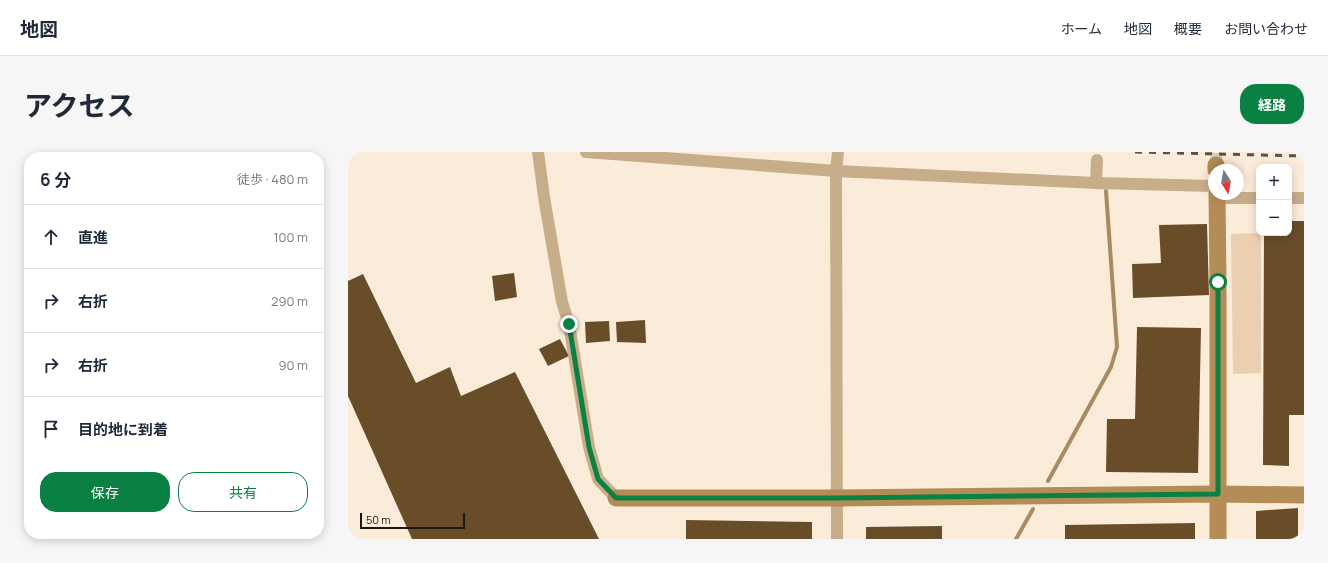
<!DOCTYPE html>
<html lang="ja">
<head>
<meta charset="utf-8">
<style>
  body { margin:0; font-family:Manrope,"Noto Sans JP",sans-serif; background:#f6f6f7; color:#1f2937 }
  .controls { position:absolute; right:12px; top:12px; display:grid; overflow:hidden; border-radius:8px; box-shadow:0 2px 10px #0003 }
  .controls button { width:36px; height:36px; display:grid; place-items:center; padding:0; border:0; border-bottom:1px solid #e0e1e3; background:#fff; color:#1f2937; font:20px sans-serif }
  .compass { position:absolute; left:860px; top:12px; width:36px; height:36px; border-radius:50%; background:#fff; box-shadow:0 2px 10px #0003; rotate:169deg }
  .scale { position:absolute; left:12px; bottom:10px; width:105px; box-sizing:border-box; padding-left:4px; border:2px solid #1c1711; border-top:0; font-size:11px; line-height:14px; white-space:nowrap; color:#1c1711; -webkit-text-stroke:3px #fbecda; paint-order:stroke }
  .stop { position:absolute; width:12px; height:12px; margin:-9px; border:3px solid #0b8043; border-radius:50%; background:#fff }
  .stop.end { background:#0b8043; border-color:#fff; box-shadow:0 1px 4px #0008 }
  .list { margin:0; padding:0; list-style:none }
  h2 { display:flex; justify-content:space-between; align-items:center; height:52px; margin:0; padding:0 16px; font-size:17px }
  h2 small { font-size:13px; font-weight:400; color:#747a83 }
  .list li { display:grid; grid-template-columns:26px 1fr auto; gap:12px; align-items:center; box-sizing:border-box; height:64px; padding:0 16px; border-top:1px solid #e0e1e3 }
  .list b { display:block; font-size:15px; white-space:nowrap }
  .list em { font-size:13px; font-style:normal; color:#747a83 }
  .actions { display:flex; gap:8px; padding:12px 16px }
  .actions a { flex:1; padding:9px 0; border:1px solid #0b8043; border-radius:16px; text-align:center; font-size:14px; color:#0b8043 }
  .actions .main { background:#0b8043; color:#fff }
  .icon { flex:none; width:22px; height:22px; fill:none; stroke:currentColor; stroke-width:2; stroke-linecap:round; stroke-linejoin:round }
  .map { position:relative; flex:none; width:956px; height:387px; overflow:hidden; border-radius:16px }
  header { display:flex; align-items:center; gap:24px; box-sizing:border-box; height:56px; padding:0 20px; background:#fff; border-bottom:1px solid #e0e1e3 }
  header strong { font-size:19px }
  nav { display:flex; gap:22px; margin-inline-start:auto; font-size:14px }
  .intro { display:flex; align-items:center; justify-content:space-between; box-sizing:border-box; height:96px; padding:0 24px }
  h1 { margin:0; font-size:28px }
  .button { padding:10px 18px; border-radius:16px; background:#0b8043; color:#fff; font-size:14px; font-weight:700 }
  main { display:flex; gap:24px; padding:0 24px }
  aside { flex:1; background:#fff; border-radius:16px; box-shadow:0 2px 10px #0003 }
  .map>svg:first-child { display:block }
  .green { fill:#ead0b1 }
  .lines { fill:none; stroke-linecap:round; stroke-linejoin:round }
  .stream { stroke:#a88a63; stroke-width:4 }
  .building { fill:#684d28 }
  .street-tunnel { stroke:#daccbc; stroke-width:12; stroke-dasharray:12 6; stroke-linecap:butt }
  .street { stroke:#c8ad8b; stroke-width:12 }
  .secondary { stroke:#b48c58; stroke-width:17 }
  .rail { stroke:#595248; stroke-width:3; stroke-dasharray:7 7; stroke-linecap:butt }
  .route { stroke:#0b8043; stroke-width:5 }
</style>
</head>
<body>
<header>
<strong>地図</strong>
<nav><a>ホーム</a><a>地図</a><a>概要</a><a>お問い合わせ</a></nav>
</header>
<div class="intro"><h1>アクセス</h1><a class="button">経路</a></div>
<main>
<aside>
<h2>6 分<small>徒歩 · 480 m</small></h2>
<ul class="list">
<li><svg class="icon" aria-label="ahead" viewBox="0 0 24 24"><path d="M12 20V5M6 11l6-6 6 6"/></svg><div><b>直進</b></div><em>100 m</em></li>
<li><svg class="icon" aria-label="right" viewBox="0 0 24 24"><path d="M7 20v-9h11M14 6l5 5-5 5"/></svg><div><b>右折</b></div><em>290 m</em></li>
<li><svg class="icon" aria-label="right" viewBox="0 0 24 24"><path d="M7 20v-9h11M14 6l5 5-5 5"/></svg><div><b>右折</b></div><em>90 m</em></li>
<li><svg class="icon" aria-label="arrive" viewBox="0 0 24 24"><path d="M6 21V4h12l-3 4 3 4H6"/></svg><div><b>目的地に到着</b></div></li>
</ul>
<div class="actions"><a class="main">保存</a><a>共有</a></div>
</aside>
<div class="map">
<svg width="956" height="387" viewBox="0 0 956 387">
  <rect width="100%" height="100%" fill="#fbecda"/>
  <polygon class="green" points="913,81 913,221 885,222 883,82"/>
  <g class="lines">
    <g class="stream">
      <polyline points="700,329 763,215 769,195 758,39"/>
      <polyline points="668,387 685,357"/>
    </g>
  </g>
  <g class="building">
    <polygon points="941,69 956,69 956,263 941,263 941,314 915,313 916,81 941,81"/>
    <polygon points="859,72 861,143 785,146 784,112 813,111 811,73"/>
    <polygon points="166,121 169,145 147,149 144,124"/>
    <polygon points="15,122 68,231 102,215 113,244 167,220 251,387 64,387 0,244 0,129"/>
    <polygon points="297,168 298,191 269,190 268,170"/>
    <polygon points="261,169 262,189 238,191 237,170"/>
    <polygon points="789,175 853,176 850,321 758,320 759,267 787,267"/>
    <polygon points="212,187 221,204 200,214 191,197"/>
    <polygon points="950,356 950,387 908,387 908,359"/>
    <polygon points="338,368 464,370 464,387 338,387"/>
    <polygon points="847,371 847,387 717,387 717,373"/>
    <polygon points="594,374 594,387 518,387 518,375"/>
  </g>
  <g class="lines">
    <polyline class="street-tunnel" points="868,13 869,0"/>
    <g class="street">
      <polyline points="190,0 196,45 214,150 221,172 241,295 250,327 268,346"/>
      <polyline points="238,0 488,19 748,31 866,34"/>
      <polyline points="748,31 749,8"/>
      <polyline points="869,46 911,46"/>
      <polyline points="941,46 956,46"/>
      <polyline points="489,387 488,19 490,0"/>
    </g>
    <g class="secondary">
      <polyline points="868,18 868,13"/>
      <polyline points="869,42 870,130 870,387"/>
      <polyline points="268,346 489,346 870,342 956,343"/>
    </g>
    <polyline class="rail" points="787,0 956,4"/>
  </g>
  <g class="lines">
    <polyline class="route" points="221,172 241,295 250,327 268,346 489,346 870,342 870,130"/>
  </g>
</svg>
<div class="controls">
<button>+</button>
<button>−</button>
</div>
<svg class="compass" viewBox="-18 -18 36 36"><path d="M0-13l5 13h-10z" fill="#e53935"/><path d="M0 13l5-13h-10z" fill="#747a83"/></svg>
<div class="scale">50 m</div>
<div class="stop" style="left:870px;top:130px"></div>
<div class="stop end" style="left:221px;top:172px"></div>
</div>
</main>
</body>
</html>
